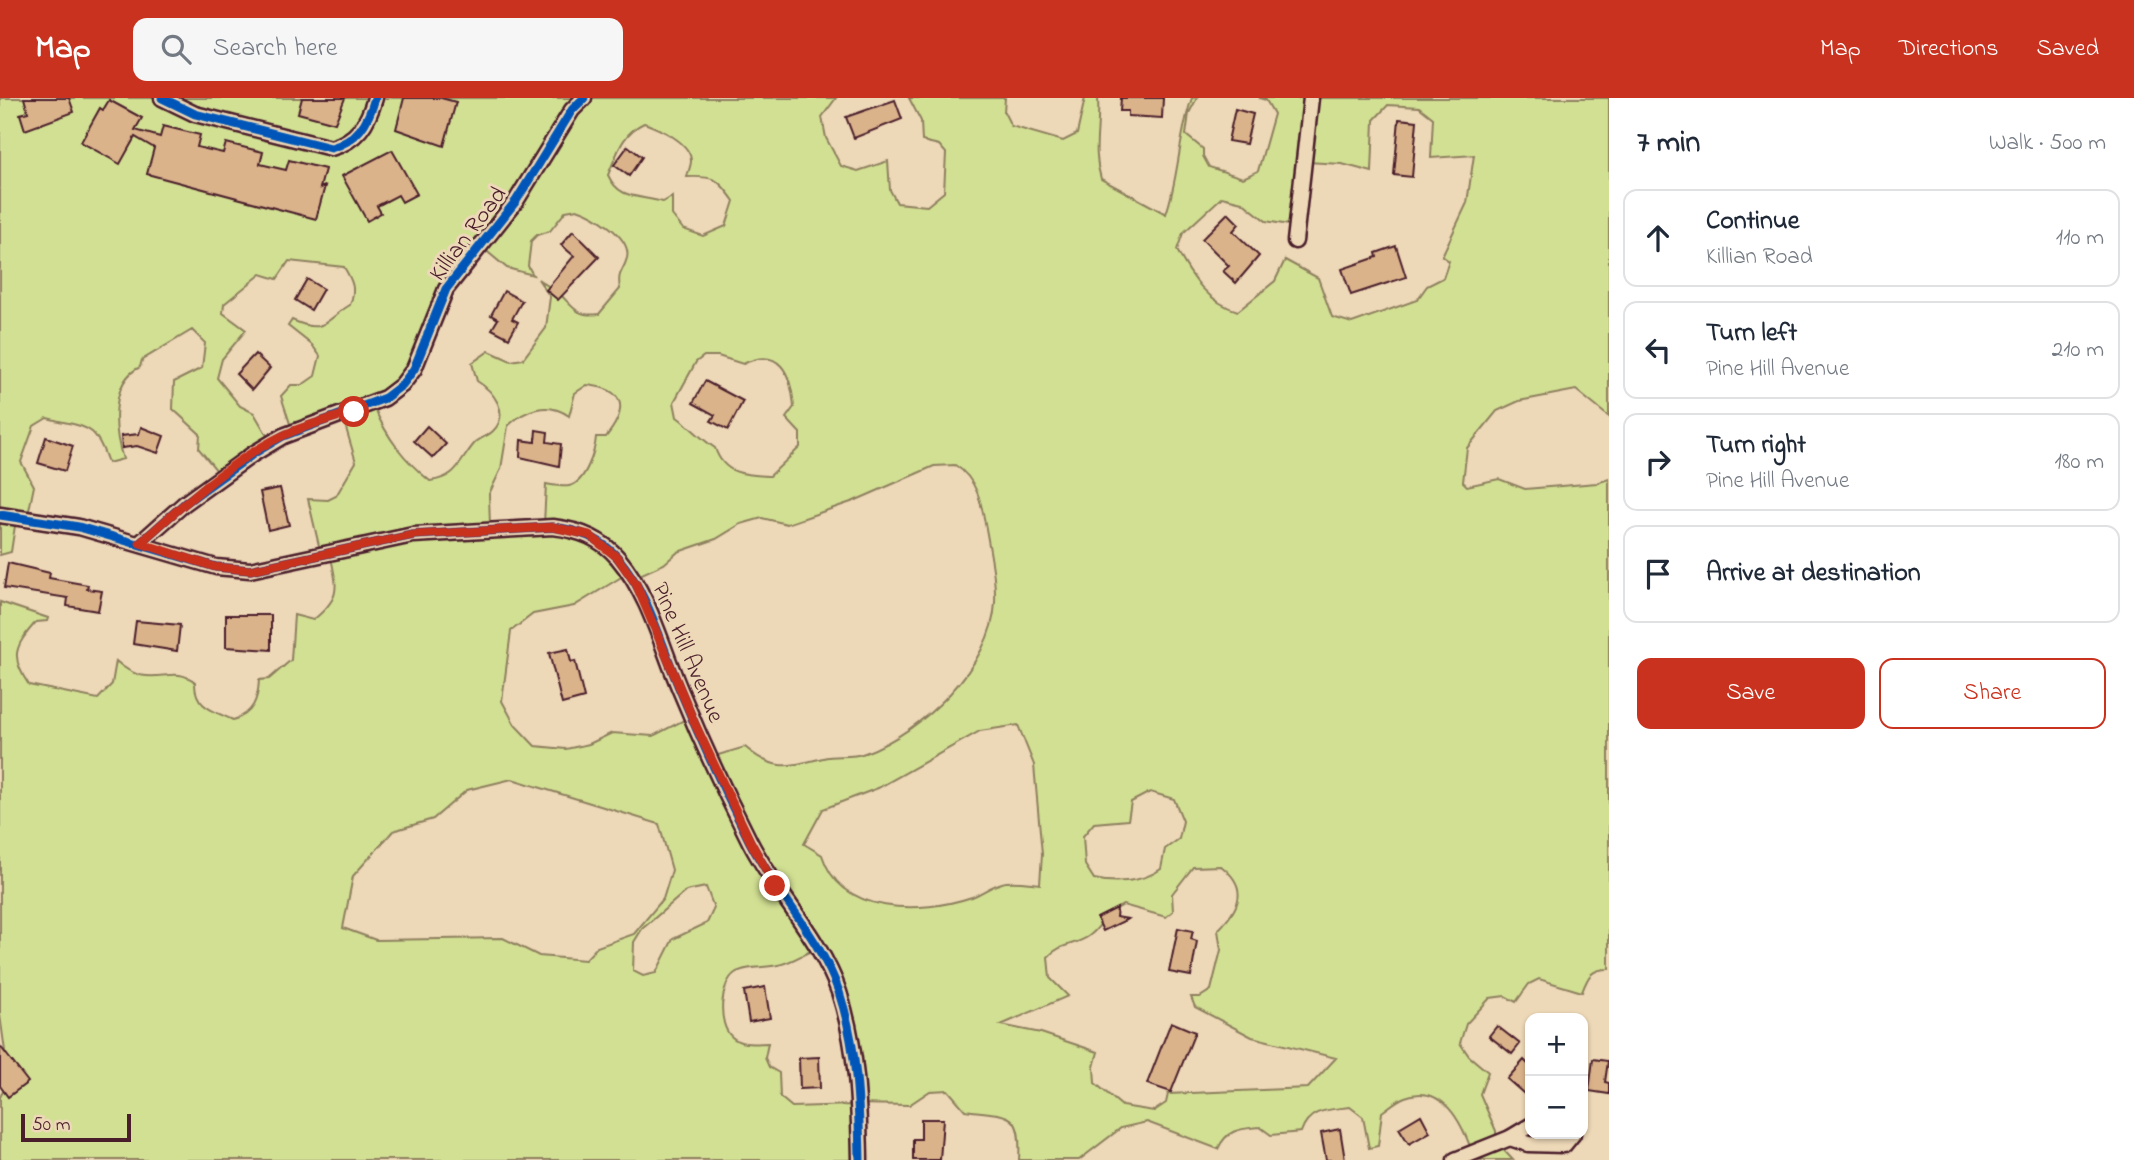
<!DOCTYPE html>
<html lang="en">
<head>
<meta charset="utf-8">
<style>
  body { margin:0; font-family:"Indie Flower",sans-serif; background:#f6f6f7; color:#1f2937 }
  .controls { position:absolute; right:21px; bottom:21px; display:grid; overflow:hidden; border-radius:14px; box-shadow:0 2px 5px #0004 }
  .controls button { width:63px; height:63px; display:grid; place-items:center; padding:0; border:0; border-bottom:2px solid #e0e1e3; background:#fff; color:#1f2937; font:35px sans-serif }
  .scale { position:absolute; left:21px; bottom:18px; width:110px; box-sizing:border-box; padding-left:7px; border:4px solid #4a1f2b; border-top:0; font-size:19px; line-height:24px; white-space:nowrap; color:#4a1f2b; -webkit-text-stroke:5px #edd8b7; paint-order:stroke }
  .stop { position:absolute; width:21px; height:21px; margin:-16px; border:5px solid #c8321e; border-radius:50%; background:#fff }
  .stop.end { background:#c8321e; border-color:#fff; box-shadow:0 2px 7px #0008 }
  .list { margin:0; padding:0; list-style:none }
  h2 { display:flex; justify-content:space-between; align-items:center; height:91px; margin:0; padding:0 28px; font-size:30px }
  h2 small { font-size:23px; font-weight:400; color:#747a83 }
  .list li { display:grid; grid-template-columns:46px 1fr auto; gap:21px; align-items:center; box-sizing:border-box; height:98px; margin:0 14px 14px; padding:0 14px; border:2px solid #e0e1e3; border-radius:14px }
  .list b { display:block; font-size:26px; white-space:nowrap }
  .list p { margin:0; font-size:23px; white-space:nowrap; color:#747a83 }
  .list em { font-size:23px; font-style:normal; color:#747a83 }
  .actions { display:flex; gap:14px; padding:21px 28px }
  .actions a { flex:1; padding:16px 0; border:2px solid #c8321e; border-radius:14px; text-align:center; font-size:24px; color:#c8321e }
  .actions .main { background:#c8321e; color:#fff }
  .icon { flex:none; width:38px; height:38px; fill:none; stroke:currentColor; stroke-width:2; stroke-linecap:round; stroke-linejoin:round }
  .map { position:relative; flex:none; width:1609px; height:1062px; overflow:hidden }
  header { display:flex; align-items:center; gap:42px; box-sizing:border-box; height:98px; padding:0 35px; background:#c8321e; color:#fff }
  header strong { font-size:33px }
  nav { display:flex; gap:38px; margin-inline-start:auto; font-size:24px }
  .search { width:490px; height:63px; background:#f6f6f7; display:flex; align-items:center; gap:18px; box-sizing:border-box; padding:0 24px; border-radius:14px; color:#747a83; font-size:26px }
  main { display:flex }
  aside { flex:1; background:#fff }
  .map>svg:first-child { display:block }
  .green { fill:#d2e093; stroke:#8e805f; stroke-width:2; fill-rule:evenodd }
  .building { fill:#dab38b; stroke:#4a1f2b; stroke-width:2 }
  .lines { fill:none; stroke-linecap:round; stroke-linejoin:round }
  .street-casing { stroke:#4a1f2b; stroke-width:19 }
  .street { stroke:#edd8b7; stroke-width:14 }
  .cycleway-casing { stroke:#edd8b7; stroke-width:13 }
  .cycleway { stroke:#0057b8; stroke-width:9 }
  .route { stroke:#c8321e; stroke-width:9 }
  .labels { text-anchor:middle; stroke-width:6; stroke-linejoin:round; paint-order:stroke }
  .street-label { font-size:24px; fill:#4a1f2b; stroke:#edd8b7 }
</style>
</head>
<body>
<header>
<strong>Map</strong>
<div class="search"><svg class="icon" aria-label="search" viewBox="0 0 24 24"><circle cx="10" cy="10" r="6"/><path d="M15 15l6 6"/></svg>Search here</div>
<nav><a>Map</a><a>Directions</a><a>Saved</a></nav>
</header>
<main>
<div class="map">
<svg width="1609" height="1062" viewBox="0 0 1609 1062">
  <rect width="100%" height="100%" fill="#edd8b7"/>
  <filter id="ink" filterUnits="userSpaceOnUse"><feTurbulence type="fractalNoise" baseFrequency=".0143" numOctaves="2"/><feDisplacementMap in="SourceGraphic" scale="14" xChannelSelector="R" yChannelSelector="G"/><feConvolveMatrix kernelMatrix="1 2 1 2 8 2 1 2 1" color-interpolation-filters="sRGB"/></filter>
  <g filter="url(#ink)">
    <path class="green" d="M0 0H836L822 19 826 40 841 68 858 73 888 63 890 92 897 105 927 108 944 94 946 55 939 47 922 43 921 23 909 0H1005L1004 14 1011 28 1063 43 1077 36 1085 0H1098C1100 33 1092 51 1101 81L1166 116C1179 79 1179 35 1192 0H1197L1189 15 1186 37 1203 51V58L1209 69 1243 80 1258 73 1274 16 1266 2 1259 0H1609V319L1576 292 1519 303 1497 313 1467 350 1463 384 1467 388 1499 381 1525 391 1597 385 1609 381V871C1591 871 1588 878 1582 894L1539 881 1529 886 1516 904 1505 898 1490 900 1466 926 1460 945 1469 958 1488 974 1480 996 1496 1033V1044L1513 1062H1458L1472 1054C1462 1025 1443 985 1405 999 1397 1002 1389 1009 1382 1014L1378 1048 1369 1050 1363 1019 1350 1009C1329 1012 1309 1010 1301 1034L1271 1037 1260 1029C1240 1031 1227 1031 1218 1051L1147 1024 1121 1030 1079 1062H1019C1022 1011 1009 1018 965 1012L948 992 930 993 909 1007 855 1006C847 945 841 908 813 852 802 857 790 865 778 867 766 870 745 868 735 875 720 885 717 927 732 939 741 948 757 945 768 945L765 960 769 969 779 975 780 999 792 1009 853 1007 857 1062H0V999L9 982 0 917V504L48 520 47 523 36 524C14 549 10 559 29 587L98 601 112 586 116 563C151 595 171 564 195 584 194 609 214 613 233 622 253 616 258 602 259 582L269 581 291 562 294 517 313 522C344 497 336 489 330 453L320 452 308 401 328 402 336 398 356 364 343 320 293 335 281 298 291 287H302L315 278 320 258 312 247 288 228 292 222C326 237 323 223 350 207 356 191 353 184 344 169L289 163 277 181 261 176 224 206 223 215 246 232 222 261 217 280 240 308 254 315 272 346 221 378 199 351 200 336 173 311 174 284 202 270 205 245 192 232 142 262 140 269C109 284 114 334 123 361L108 365C94 323 87 331 47 320L34 328 21 364 34 388 28 417 16 421 11 454 0 457ZM1388 7 1419 9 1433 20 1431 60 1474 57 1467 105 1442 158 1449 163 1443 180 1427 188 1417 202 1352 225 1332 219 1318 180 1285 162 1275 183 1238 213C1209 205 1191 179 1177 152L1183 135 1222 99 1242 104 1266 123 1295 128 1307 64 1342 66 1372 74 1374 22ZM644 25C658 30 691 44 691 63 691 68 688 74 687 79 714 78 718 80 734 103L726 128 703 138 683 131 672 117V99L663 104C639 97 619 102 608 77 617 56 622 35 644 25ZM577 111C593 116 632 139 627 160 623 175 617 173 620 191L599 216C579 219 574 211 562 198 555 192 546 187 538 181L550 199 546 230 523 261 511 263 489 253 472 265 477 283C493 293 511 315 493 333 488 338 479 340 474 346 459 364 457 380 430 383 404 362 387 340 374 309L420 276 427 247 451 188 484 151 507 170 533 177 528 168 531 143 537 137 550 133 566 113ZM704 258H718L743 266C780 248 791 275 794 309L786 320 800 335V349L770 378C745 377 724 377 715 350 701 341 691 329 677 319L674 304 696 264ZM587 287C625 291 629 310 606 339H596C595 352 586 385 569 388 563 389 552 387 546 386L544 426 490 429 489 396 501 371 508 328C525 311 548 303 569 318L575 295ZM955 367C979 382 982 409 987 436 991 459 996 482 995 505 992 568 921 634 865 655 849 661 837 656 823 660 789 668 775 675 745 649L708 660 686 621 653 638 612 635 589 646 566 651 535 648 515 627 502 603 511 533 533 516 574 508 623 478 631 481 664 466 678 454 716 441 741 426 762 420 787 426 854 403 934 368ZM1018 627 1034 667 1042 756 1040 786C1028 785 1012 782 1002 785 991 788 982 795 972 799 921 816 841 818 822 757L804 746 823 711 878 690 980 633ZM512 681 659 726 672 772 663 801 634 836 597 849 585 862 539 858 503 840 376 842 343 830 353 778 393 733 433 721 467 692ZM1150 694 1174 701 1183 723 1179 741 1165 751 1161 771C1143 784 1116 786 1094 781L1085 767 1083 738 1094 725 1128 722 1131 704ZM1221 768C1250 790 1239 811 1218 832L1221 852 1211 892 1200 899H1191L1195 909 1252 939 1336 960 1308 990 1168 996 1166 1005 1154 1013 1122 1008 1095 985 1094 969 1098 954 1041 935 1001 927 1068 898 1050 880 1048 859C1060 845 1075 848 1089 838 1103 828 1101 818 1123 807L1166 819 1173 813 1172 796 1193 769ZM706 789 714 810 707 825 673 841 656 875 643 878 633 873 634 844 642 831 686 793Z"/>
    <g class="building">
      <polygon points="24,0 69,0 74,14 25,32 20,16 28,14"/>
      <polygon points="302,0 345,0 335,25 298,15"/>
      <polygon points="404,0 441,0 456,4 444,48 396,31"/>
      <polygon points="1121,0 1163,0 1162,20 1128,18 1128,13 1120,13"/>
      <polygon points="109,2 142,20 135,32 160,39 163,28 200,37 197,49 223,55 226,45 263,54 260,66 286,72 289,62 325,71 320,90 325,88 316,121 147,76 154,50 135,39 120,66 81,44 100,10 103,12"/>
      <polygon points="895,2 902,21 854,40 846,19"/>
      <polygon points="1235,11 1253,16 1246,46 1228,43"/>
      <polygon points="1399,21 1417,23 1412,79 1394,77"/>
      <polygon points="628,48 642,59 629,78 614,67"/>
      <polygon points="392,52 417,96 402,104 398,97 377,108 381,115 367,123 342,78"/>
      <polygon points="1228,115 1239,126 1233,133 1259,158 1236,185 1223,173 1229,168 1202,141"/>
      <polygon points="573,133 599,159 558,202 546,192 574,158 561,147"/>
      <polygon points="1396,148 1406,179 1351,197 1342,171 1377,159 1376,155"/>
      <polygon points="307,181 323,191 311,212 295,202"/>
      <polygon points="504,193 522,203 512,221 518,224 509,240 492,231 498,221 491,217"/>
      <polygon points="255,256 270,270 252,292 236,276"/>
      <polygon points="705,283 743,303 728,332 711,323 715,317 693,305"/>
      <polygon points="427,328 446,346 433,360 414,343"/>
      <polygon points="141,329 164,338 158,355 137,348 122,350 121,338 139,336"/>
      <polygon points="536,332 548,334 547,344 561,346 559,368 520,359 521,342 535,344"/>
      <polygon points="46,339 73,348 65,373 38,365"/>
      <polygon points="280,390 289,427 268,432 260,394"/>
      <polygon points="8,465 50,475 49,480 88,487 87,491 102,493 98,513 67,508 68,500 4,490"/>
      <polygon points="226,517 271,517 271,552 226,549"/>
      <polygon points="136,523 180,527 177,553 133,546"/>
      <polygon points="568,551 571,564 575,563 584,600 562,606 549,555"/>
      <polygon points="1117,810 1116,819 1128,821 1103,833 1097,820"/>
      <polygon points="1178,830 1193,833 1191,841 1197,843 1191,878 1169,874"/>
      <polygon points="765,889 770,920 749,924 744,893"/>
      <polygon points="1171,924 1195,934 1171,994 1147,986"/>
      <polygon points="1497,928 1520,946 1512,956 1489,938"/>
      <polygon points="0,948 28,984 8,999 0,988"/>
      <polygon points="819,959 820,990 800,991 799,960"/>
      <polygon points="1593,961 1608,963 1605,984 1609,985 1609,996 1589,993"/>
      <polygon points="1524,962 1530,968 1530,1001 1507,981"/>
      <polygon points="1421,1017 1430,1034 1409,1046 1399,1030"/>
      <polygon points="921,1021 943,1021 940,1062 913,1062 913,1041 921,1041"/>
      <polygon points="1340,1031 1345,1062 1326,1062 1321,1035"/>
    </g>
    <g class="lines">
      <g class="street-casing">
        <g id="street">
          <path d="M162 0 195 16 331 50C357 43 368 25 375 0"/>
          <polyline points="1295,143 1311,0"/>
          <path d="M0 417 79 429 216 469 250 472 413 437 553 429C579 432 601 440 618 460 650 498 662 550 681 594 702 645 725 695 750 744 776 795 820 839 839 894 857 949 859 1005 860 1062"/>
          <polyline points="140,445 185,405 253,356 283,338 385,300 402,287 414,271 446,191 516,103 572,12 584,0"/>
          <polyline points="1510,1040 1528,1046 1564,1047 1573,1036"/>
          <polyline points="1455,1062 1510,1040 1530,1028"/>
        </g>
      </g>
      <use href="#street" class="street"/>
      <g class="cycleway-casing">
        <g id="cycleway">
          <path d="M162 0 195 16 331 50C357 43 368 25 375 0"/>
          <path d="M0 417 79 429 216 469 250 472 413 437 553 429C579 432 601 440 618 460 650 498 662 550 681 594 702 645 725 695 750 744 776 795 820 839 839 894 857 949 859 1005 860 1062"/>
          <polyline points="140,445 185,405 253,356 283,338 385,300 402,287 414,271 446,191 516,103 572,12 584,0"/>
        </g>
      </g>
      <use href="#cycleway" class="cycleway"/>
    </g>
  </g>
  <g class="lines" filter="url(#ink)">
    <path class="route" d="M354 314C330 321 305 327 282 338 230 363 183 407 140 445L215 469 250 472 413 437 553 429 589 437 617 459 636 486 695 626 750 743 775 788"/>
  </g>
  <g class="labels">
    <g class="street-label">
      <text transform="translate(467 135) rotate(-53)" y="8">Killian Road</text>
      <text transform="translate(689 554) rotate(67)" y="8">Pine Hill Avenue</text>
    </g>
  </g>
</svg>
<div class="controls">
<button>+</button>
<button>−</button>
</div>
<div class="scale">50 m</div>
<div class="stop" style="left:354px;top:314px"></div>
<div class="stop end" style="left:775px;top:788px"></div>
</div>
<aside>
<h2>7 min<small>Walk · 500 m</small></h2>
<ul class="list">
<li><svg class="icon" aria-label="ahead" viewBox="0 0 24 24"><path d="M12 20V5M6 11l6-6 6 6"/></svg><div><b>Continue</b><p>Killian Road</p></div><em>110 m</em></li>
<li><svg class="icon" aria-label="left" viewBox="0 0 24 24"><path d="M17 20v-9H6M10 6l-5 5 5 5"/></svg><div><b>Turn left</b><p>Pine Hill Avenue</p></div><em>210 m</em></li>
<li><svg class="icon" aria-label="right" viewBox="0 0 24 24"><path d="M7 20v-9h11M14 6l5 5-5 5"/></svg><div><b>Turn right</b><p>Pine Hill Avenue</p></div><em>180 m</em></li>
<li><svg class="icon" aria-label="arrive" viewBox="0 0 24 24"><path d="M6 21V4h12l-3 4 3 4H6"/></svg><div><b>Arrive at destination</b></div></li>
</ul>
<div class="actions"><a class="main">Save</a><a>Share</a></div>
</aside>
</main>
</body>
</html>
